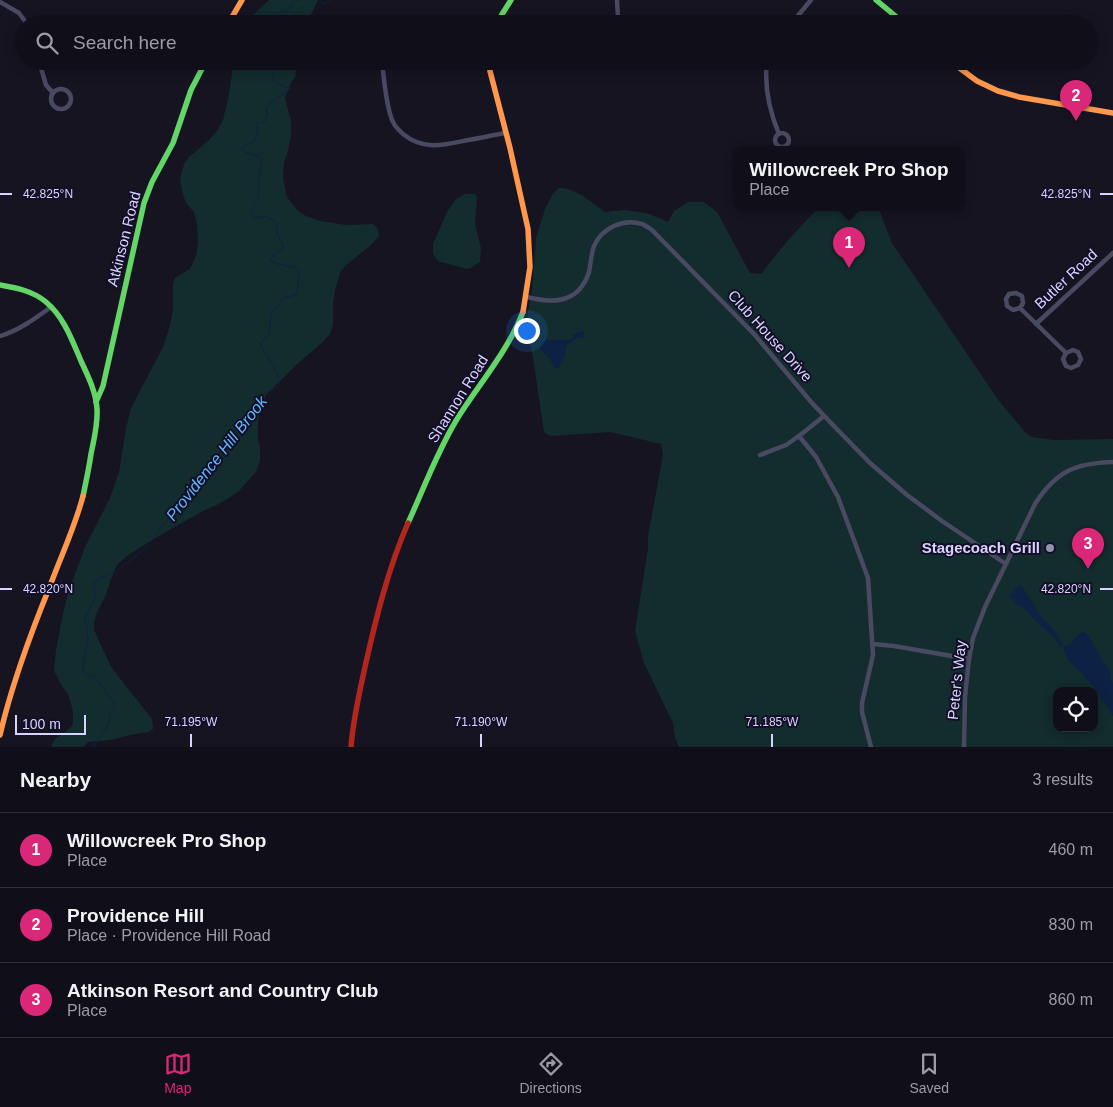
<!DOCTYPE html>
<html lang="en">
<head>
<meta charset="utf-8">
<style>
  body { margin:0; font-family:Helvetica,sans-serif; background:#191822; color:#f1f3f6 }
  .controls { position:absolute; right:15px; bottom:15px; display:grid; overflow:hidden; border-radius:10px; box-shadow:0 2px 12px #0003 }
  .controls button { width:45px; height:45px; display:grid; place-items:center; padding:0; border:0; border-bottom:1px solid #302f38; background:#100f19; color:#f1f3f6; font:25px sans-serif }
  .scale { position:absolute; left:15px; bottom:12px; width:71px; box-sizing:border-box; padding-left:5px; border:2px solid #d9d4ff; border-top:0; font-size:14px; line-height:18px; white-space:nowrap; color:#d9d4ff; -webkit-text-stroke:4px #130f26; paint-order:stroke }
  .you { position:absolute; left:526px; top:330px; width:18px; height:18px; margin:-12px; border:4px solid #fff; border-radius:50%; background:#1a73e8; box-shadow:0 0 0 8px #1a73e833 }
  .badge { display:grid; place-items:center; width:32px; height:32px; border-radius:50%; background:#db2777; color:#fff; font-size:16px; font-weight:700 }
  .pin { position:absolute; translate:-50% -41px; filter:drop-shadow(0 1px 2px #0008) }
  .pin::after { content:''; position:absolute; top:26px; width:18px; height:15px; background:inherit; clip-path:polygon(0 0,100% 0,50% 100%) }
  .popup { position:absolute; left:733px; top:146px; width:232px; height:65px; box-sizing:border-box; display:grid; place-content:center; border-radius:10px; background:#100f19; filter:drop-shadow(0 1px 4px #0005); font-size:16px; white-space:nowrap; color:#9c9ca2 }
  .popup b { font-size:19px; color:#f1f3f6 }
  .popup::after { content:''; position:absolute; left:50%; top:100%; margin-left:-10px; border:10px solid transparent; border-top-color:#100f19 }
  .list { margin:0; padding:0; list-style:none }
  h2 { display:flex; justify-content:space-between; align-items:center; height:65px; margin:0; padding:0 20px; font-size:21px }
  h2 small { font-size:16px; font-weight:400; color:#9c9ca2 }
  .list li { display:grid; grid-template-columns:32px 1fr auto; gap:15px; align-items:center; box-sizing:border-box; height:75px; padding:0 20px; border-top:1px solid #302f38 }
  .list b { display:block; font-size:19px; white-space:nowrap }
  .list p { margin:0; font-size:16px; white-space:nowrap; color:#9c9ca2 }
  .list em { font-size:16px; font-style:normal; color:#9c9ca2 }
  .icon { flex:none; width:28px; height:28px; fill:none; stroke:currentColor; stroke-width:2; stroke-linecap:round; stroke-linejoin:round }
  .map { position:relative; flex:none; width:1113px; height:747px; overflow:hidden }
  .search { position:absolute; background:#100f19; box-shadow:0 2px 12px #0003; left:15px; right:15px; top:15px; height:55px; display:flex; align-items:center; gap:12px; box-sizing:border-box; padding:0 18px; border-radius:28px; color:#9c9ca2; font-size:19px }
  .sheet { height:290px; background:#100f19 }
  nav { display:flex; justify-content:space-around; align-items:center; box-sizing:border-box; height:70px; border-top:1px solid #302f38; background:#100f19; font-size:14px; color:#9c9ca2 }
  nav a { display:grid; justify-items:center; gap:2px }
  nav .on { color:#db2777 }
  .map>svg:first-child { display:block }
  .green { fill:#132c2d; fill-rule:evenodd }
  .water { fill:#0d2144 }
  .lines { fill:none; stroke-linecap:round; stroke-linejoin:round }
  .stream { stroke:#0d2144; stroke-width:1 }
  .street { stroke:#4a4962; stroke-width:4.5 }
  .fast { stroke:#63d668; stroke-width:5.5 }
  .slow { stroke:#ff974d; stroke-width:5.5 }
  .jam { stroke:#b3261e; stroke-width:5.5 }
  .ticks { fill:none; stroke:#d9d4ff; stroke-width:2 }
  .poi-dot { fill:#9591b1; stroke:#130f26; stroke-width:2 }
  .labels { text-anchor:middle; stroke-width:4; stroke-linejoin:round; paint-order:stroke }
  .street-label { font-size:15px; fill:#d9d4ff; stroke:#130f26 }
  .poi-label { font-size:15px; font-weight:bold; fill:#d9d4ff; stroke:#130f26; text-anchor:end }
  .water-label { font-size:16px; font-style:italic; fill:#62b6ff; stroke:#130f26 }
  .ticks-label { font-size:12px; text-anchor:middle; fill:#d9d4ff; stroke:#130f26; stroke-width:4; stroke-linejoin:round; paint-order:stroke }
</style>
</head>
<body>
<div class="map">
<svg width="1113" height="747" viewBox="0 0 1113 747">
  <rect width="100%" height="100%" fill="#161421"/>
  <g class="green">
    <polygon points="269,0 318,0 306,24 246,24 252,16"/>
    <polygon points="234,61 297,61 295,77 291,83 285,98 291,121 291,136 287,155 284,162 283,178 287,197 298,211 306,216 320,221 346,225 373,224 378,229 379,236 371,245 345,266 340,273 335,291 333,303 333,325 330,334 324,341 295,366 266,395 260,409 258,421 258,440 260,446 260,460 256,472 238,492 219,504 203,511 157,537 127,556 118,564 114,571 105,597 97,612 94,623 94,630 111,667 152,719 153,729 149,732 134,734 111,740 88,742 83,747 52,747 52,744 56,738 64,733 72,726 73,722 73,711 68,694 62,686 54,671 56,650 63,614 68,593 85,547 110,498 119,472 126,428 131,408 163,347 169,329 173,310 173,283 175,278 190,269 196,256 198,243 197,224 194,212 186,203 182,191 180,178 184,164 189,157 208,141 217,131 223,120 229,94"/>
    <path d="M559 188C574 187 593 203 605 212L625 210 647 213 668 222 674 211 688 202H704L717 212 750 273 761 274 788 240 819 207H878L892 243 999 401 1026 433 1031 437 1054 440 1113 439V747H679L675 737 673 723 644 663 635 631 648 549V536L663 455 661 444 610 432 550 436 544 432 533 358 526 323 532 289 536 238 545 209 552 195ZM1057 691H1094V728H1057Z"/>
    <polygon points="465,194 475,194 477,198 475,224 481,248 480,262 471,268 466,269 438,261 433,254 433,244 447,212 456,199"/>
  </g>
  <g class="water">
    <path d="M582 331 584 332V338H576L567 345C566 352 563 364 557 369L555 368 547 356 540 349V344L546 340H569L574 338 572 336 573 334Z"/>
    <path d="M1021 585 1038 612 1055 632 1061 642H1063L1060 647C1056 635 1041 628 1033 618 1030 615 1028 612 1025 609 1018 605 1015 604 1010 596 1012 591 1016 588 1021 585Z"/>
    <polygon points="1083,632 1088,635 1111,674 1111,681 1113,683 1113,716 1095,689 1082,673 1069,661 1063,648 1066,645 1069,646 1079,634"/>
  </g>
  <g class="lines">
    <g class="stream">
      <polyline points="319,0 324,4 330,0"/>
      <polyline points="268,24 274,13 288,11 293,3 298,0"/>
      <path d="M94 747 95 744 108 725 110 714 115 704 95 677 85 675 83 671V662L88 640 85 618 96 596 93 582 117 571 148 546 162 526 200 480 233 433 261 396 280 385C279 380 278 374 275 368 271 360 262 351 260 343L265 339 269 333 271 314 284 298 296 295C299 285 299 278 298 268L277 264 270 260 275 253 283 249V244C276 235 278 232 275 221L266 217H254L250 214 257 200 259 191 258 182 262 160 259 156 244 152 242 147 254 142 258 132 256 124 265 121 268 114 266 109 269 104 291 89 277 83 272 78 278 67 275 61"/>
    </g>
    <g class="street">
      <polyline points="617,0 618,18"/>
      <polyline points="0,2 19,13 27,24"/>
      <polyline points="791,24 811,0"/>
      <polyline points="39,61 46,85 53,93"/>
      <path d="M767 61C764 86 769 110 779 134"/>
      <path d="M382 62C384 78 386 108 393 122 395 127 399 130 403 134 424 151 444 145 468 140 481 138 493 135 506 133"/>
      <circle cx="61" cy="99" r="10"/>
      <circle cx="782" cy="140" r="7"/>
      <path d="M527 297C554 304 579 303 589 272 591 263 591 254 594 246 602 228 623 218 642 224 645 225 649 228 652 230L754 334 812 403 831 423 870 463 907 495 942 521 1006 564"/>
      <polyline points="1020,308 1013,310 1007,306 1006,299 1009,294 1016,293 1022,296 1023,303 1020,308 1066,353 1063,359 1066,366 1071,368 1078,365 1081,359 1078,352 1073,350 1066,353"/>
      <polyline points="1036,324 1113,253"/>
      <path d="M0 336C18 331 36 318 51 307"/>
      <polyline points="799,436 816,457 838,497 868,578 873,655 862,703 862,712 871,747"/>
      <polyline points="760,455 786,445 799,436 824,416"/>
      <polyline points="873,644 894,646 969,659"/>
      <path d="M964 747 965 697 969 659 973 638 985 607 1035 504C1056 471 1076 463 1113 462"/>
    </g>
    <g class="fast">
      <polyline points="876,0 905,24"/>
      <polyline points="496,24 511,0"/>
      <path d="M0 285C17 288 33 291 46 302 64 317 72 340 81 361 88 376 96 392 97 409 98 424 94 439 91 454 89 468 86 482 83 496"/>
      <polyline points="96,402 103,386 144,203 152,182 173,143 191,90 206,61"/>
      <path d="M408 523C424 488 437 452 457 419 479 384 508 351 523 312"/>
    </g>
    <g class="slow">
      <polyline points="228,24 242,0"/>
      <polyline points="490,61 490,71 510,148 528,229 530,267 523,312"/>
      <polyline points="950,61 977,81 998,91 1019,97 1113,113"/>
      <path d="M0 735C12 683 30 635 50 586 61 556 75 527 83 496"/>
    </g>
    <path class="jam" d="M351 747C353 720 359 694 365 667 376 618 388 569 408 523"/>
  </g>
  <path class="ticks" d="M0 194H12M1100 194H1113M0 589H12M1100 589H1113M191 734V747M481 734V747M772 734V747"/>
  <circle class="poi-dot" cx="1050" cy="548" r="5"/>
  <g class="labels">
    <g class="street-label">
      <text transform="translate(124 239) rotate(-76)" y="5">Atkinson Road</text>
      <text transform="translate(1066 279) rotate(-43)" y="5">Butler Road</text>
      <text transform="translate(770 336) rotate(48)" y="5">Club House Drive</text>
      <text transform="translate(458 399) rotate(-58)" y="5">Shannon Road</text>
      <text transform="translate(957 680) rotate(-84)" y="5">Peter's Way</text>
    </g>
    <g class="poi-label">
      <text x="1040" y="553">Stagecoach Grill</text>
    </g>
    <g class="water-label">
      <text transform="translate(216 458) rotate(-52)" y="6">Providence Hill Brook</text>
    </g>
  </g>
  <g class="ticks-label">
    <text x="48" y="198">42.825°N</text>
    <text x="1066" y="198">42.825°N</text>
    <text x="48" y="593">42.820°N</text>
    <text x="1066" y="593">42.820°N</text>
    <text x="191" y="726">71.195°W</text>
    <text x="481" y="726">71.190°W</text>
    <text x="772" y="726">71.185°W</text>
  </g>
</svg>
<div class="controls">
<button><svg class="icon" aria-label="locate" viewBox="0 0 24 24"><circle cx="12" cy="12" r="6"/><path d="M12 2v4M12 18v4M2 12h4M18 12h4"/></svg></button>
</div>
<div class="scale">100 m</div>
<div class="you"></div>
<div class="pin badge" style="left:849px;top:268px">1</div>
<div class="popup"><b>Willowcreek Pro Shop</b>Place</div>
<div class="pin badge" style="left:1076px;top:121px">2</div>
<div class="pin badge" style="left:1088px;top:569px">3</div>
<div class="search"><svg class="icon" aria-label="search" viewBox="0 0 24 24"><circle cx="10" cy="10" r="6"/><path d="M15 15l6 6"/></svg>Search here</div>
</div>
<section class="sheet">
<h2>Nearby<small>3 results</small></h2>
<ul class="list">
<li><span class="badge">1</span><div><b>Willowcreek Pro Shop</b><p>Place</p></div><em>460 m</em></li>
<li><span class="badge">2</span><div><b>Providence Hill</b><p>Place · Providence Hill Road</p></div><em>830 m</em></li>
<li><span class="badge">3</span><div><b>Atkinson Resort and Country Club</b><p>Place</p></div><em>860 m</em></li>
</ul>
</section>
<nav>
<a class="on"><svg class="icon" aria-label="map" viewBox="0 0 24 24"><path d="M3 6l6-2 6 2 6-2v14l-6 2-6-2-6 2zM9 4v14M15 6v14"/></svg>Map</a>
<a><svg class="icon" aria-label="directions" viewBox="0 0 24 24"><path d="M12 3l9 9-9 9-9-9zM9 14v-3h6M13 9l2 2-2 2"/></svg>Directions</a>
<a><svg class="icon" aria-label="saved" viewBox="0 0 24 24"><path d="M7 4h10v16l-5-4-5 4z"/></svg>Saved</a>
</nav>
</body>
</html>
